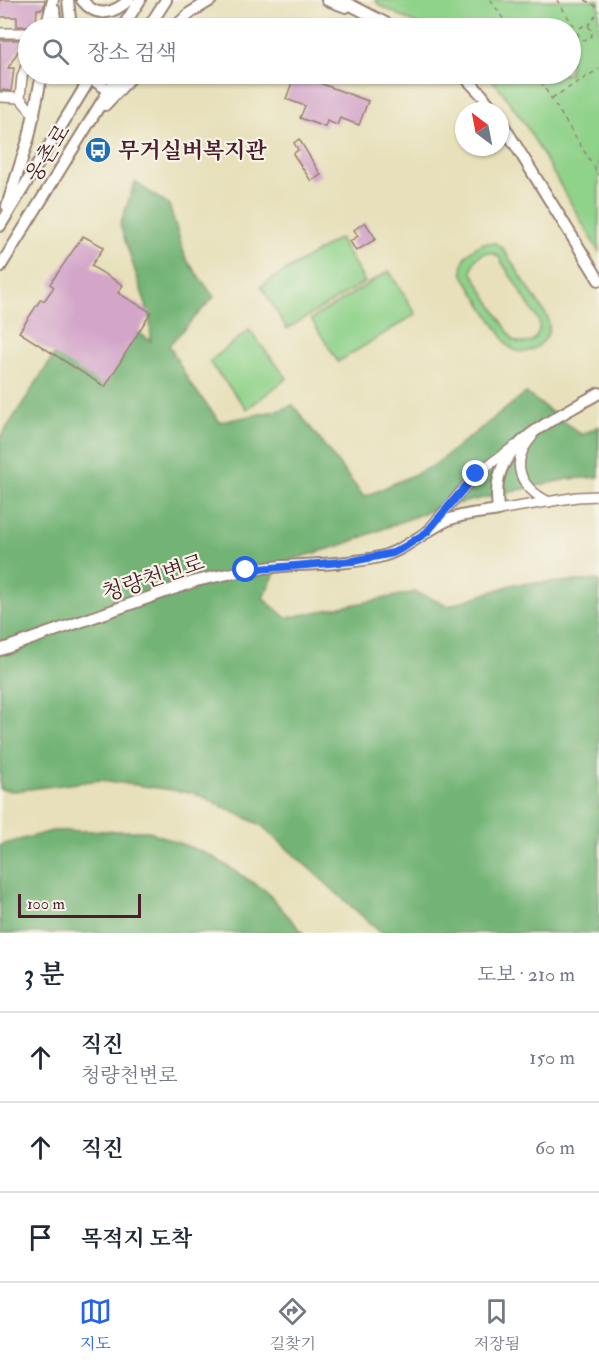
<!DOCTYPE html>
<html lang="ko">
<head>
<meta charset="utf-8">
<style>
  body { margin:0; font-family:"IM FELL Double Pica","Noto Serif KR",serif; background:#f2f2f3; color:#1f2937 }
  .compass { position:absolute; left:455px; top:102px; width:54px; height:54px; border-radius:50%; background:#fff; box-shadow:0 2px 4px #0004; rotate:328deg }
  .scale { position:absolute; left:18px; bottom:15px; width:123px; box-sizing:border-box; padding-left:6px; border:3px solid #4a1f2b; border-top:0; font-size:16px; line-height:21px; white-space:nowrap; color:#4a1f2b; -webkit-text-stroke:4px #f7f3e8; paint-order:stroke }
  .stop { position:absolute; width:18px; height:18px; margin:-14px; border:4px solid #2563eb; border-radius:50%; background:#fff }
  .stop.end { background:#2563eb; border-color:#fff; box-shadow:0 2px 6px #0008 }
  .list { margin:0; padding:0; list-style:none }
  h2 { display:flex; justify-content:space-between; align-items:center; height:78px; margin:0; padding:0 24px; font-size:26px }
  h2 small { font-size:20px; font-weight:400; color:#747a83 }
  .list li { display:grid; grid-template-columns:39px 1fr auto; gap:18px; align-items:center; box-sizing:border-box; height:90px; padding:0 24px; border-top:2px solid #e0e1e3 }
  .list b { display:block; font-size:22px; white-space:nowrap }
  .list p { margin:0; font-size:20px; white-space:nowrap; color:#747a83 }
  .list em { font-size:20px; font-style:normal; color:#747a83 }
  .icon { flex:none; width:33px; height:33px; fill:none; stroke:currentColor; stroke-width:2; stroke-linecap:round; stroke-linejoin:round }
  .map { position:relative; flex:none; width:599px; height:933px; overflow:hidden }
  .search { position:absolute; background:#fff; box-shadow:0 2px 4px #0004; left:18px; right:18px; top:18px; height:66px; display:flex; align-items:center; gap:15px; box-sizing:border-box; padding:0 21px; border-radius:33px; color:#747a83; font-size:22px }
  .sheet { height:348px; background:#fff }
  nav { display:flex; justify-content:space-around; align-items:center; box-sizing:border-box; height:84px; border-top:2px solid #e0e1e3; background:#fff; font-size:16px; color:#747a83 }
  nav a { display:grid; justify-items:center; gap:3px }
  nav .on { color:#2563eb }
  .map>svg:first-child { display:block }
  .green { fill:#8fd28a; stroke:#6c785a; stroke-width:1.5; fill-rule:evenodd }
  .forest { fill:#73b476; stroke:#5e6a50; stroke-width:1.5 }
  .building { fill:#d3a5c9 }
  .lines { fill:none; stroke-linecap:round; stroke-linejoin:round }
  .minor-casing { stroke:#988072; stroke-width:12 }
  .major-casing { stroke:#988072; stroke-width:14 }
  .path { stroke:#988072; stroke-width:1.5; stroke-dasharray:4.5 4.5; stroke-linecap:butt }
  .minor { stroke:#fff; stroke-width:9 }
  .major { stroke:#fff; stroke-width:10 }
  .route { stroke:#2563eb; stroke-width:8 }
  .labels { text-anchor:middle; stroke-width:4.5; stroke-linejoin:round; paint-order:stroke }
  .poi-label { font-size:22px; font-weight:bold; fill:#4a1f2b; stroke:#f7f3e8; text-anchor:start }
  .street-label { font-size:22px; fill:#4a1f2b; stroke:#f7f3e8 }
</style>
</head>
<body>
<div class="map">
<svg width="599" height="933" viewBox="0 0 599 933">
  <rect width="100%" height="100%" fill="#f7f3e8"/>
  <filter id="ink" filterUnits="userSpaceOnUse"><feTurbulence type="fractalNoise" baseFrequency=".0167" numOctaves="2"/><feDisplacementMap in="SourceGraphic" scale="12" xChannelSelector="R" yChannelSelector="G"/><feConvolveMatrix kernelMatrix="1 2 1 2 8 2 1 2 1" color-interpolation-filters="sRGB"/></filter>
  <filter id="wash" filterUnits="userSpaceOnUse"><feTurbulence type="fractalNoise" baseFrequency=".008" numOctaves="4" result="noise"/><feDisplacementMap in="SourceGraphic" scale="24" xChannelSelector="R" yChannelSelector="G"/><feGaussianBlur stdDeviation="1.35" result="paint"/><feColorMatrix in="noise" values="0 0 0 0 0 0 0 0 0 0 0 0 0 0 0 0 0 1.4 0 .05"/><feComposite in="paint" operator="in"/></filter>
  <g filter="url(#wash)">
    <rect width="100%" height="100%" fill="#e7e0ba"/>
    <g class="green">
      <polygon points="375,0 599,0 599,252 525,124 498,86 485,74 570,74 570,28 424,28 379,5"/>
      <polygon points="339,238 365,282 287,329 261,286"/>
      <path d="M484 243H495L502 247 548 318C548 321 549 324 549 327 549 342 530 355 517 351 513 350 511 348 508 346L463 275C460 258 469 250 484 243ZM484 253H492L498 256 539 321C541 339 529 348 513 340L472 273C472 263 475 258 484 253Z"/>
      <polygon points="389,271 416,314 338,362 311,319"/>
      <polygon points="249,330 287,378 247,409 209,362"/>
    </g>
    <g class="forest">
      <polygon points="135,182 169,205 186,259 214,297 169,345 190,383 220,422 280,410 293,405 364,497 433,466 526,393 582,435 599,426 599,477 568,479 434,509 339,546 280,563 263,598 286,618 416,592 449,606 514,584 599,580 599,933 381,933 261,825 194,793 100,780 14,791 0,789 0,438 70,331 101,307 151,341 150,317 120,225"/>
      <polygon points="52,831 148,831 210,855 266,891 303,933 0,933 0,845"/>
    </g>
    <g id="blocks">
      <g class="building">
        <polygon points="0,0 45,0 43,9 37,9 36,28 28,26 17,26 17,17 0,17"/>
        <polygon points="0,40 25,40 8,68 14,68 11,91 0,90"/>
        <polygon points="295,74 368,101 359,125 340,118 337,125 327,121 325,127 300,118 305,106 286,99"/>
        <polygon points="299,139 321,175 311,181 293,154 298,150 294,143"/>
        <polygon points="365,222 376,239 356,251 350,241 358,236 354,230"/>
        <polygon points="83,236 104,247 91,266 123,285 118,293 151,312 105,387 19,332 41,299 44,301 54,287 50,284"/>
      </g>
    </g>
  </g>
  <g filter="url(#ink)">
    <use href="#blocks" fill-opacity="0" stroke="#988072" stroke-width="1.5"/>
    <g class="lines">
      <g class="minor-casing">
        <g id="minor">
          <polyline points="0,33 28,33"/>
          <polyline points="28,61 22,77 20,98 35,116"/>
          <polyline points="0,97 20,98"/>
          <path d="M532 437C508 464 521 488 549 502"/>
          <polyline points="498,510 577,497 599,496"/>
          <polyline points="431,527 476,474 515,446"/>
        </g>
      </g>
      <g class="major-casing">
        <g id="major">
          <polyline points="68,0 71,28"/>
          <path d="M82 0C97 19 113 14 129 0"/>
          <polyline points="327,0 346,7"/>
          <polyline points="341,0 395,28"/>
          <polyline points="54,9 56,28"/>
          <polyline points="46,28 53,0"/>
          <polyline points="122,28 140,0"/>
          <polyline points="148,28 166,0"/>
          <polyline points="174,28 190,13 211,0"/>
          <polyline points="83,74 109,90 114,92"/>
          <polyline points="462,74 482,95 494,111"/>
          <polyline points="105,105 134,74"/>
          <polyline points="500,120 599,280"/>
          <polyline points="7,206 29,137 42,74"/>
          <polyline points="0,226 93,74"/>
          <polyline points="0,267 119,74"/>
          <path d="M0 650 196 581C225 574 253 569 282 566 315 564 348 564 379 557 404 551 422 533 444 522 458 514 482 513 498 510 497 499 496 488 499 477 508 437 566 413 599 393"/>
        </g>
      </g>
      <g class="path">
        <polyline points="491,0 509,28"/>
        <polyline points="557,0 572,23 577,28"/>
        <polyline points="585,0 599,8"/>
        <polyline points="588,26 599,11"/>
        <circle cx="585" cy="33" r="7"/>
        <polyline points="536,74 599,175"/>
        <polyline points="552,98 599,69"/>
      </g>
      <use href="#minor" class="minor"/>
      <use href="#major" class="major"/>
    </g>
  </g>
  <g class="lines" filter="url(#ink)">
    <polyline class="route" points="246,570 353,561 393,553 406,546 427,532 476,474"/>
  </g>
  <defs>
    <g id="bus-disc" transform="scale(1.35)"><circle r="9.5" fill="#1f6fb2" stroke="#f7f3e8"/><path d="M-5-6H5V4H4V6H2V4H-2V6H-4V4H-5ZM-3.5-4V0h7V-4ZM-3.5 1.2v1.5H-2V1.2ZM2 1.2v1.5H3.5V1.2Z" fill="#fff"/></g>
  </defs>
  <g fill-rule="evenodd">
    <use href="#bus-disc" x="98" y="150"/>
  </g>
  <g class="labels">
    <g class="poi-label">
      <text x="118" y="158">무거실버복지관</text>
    </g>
    <g class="street-label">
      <text transform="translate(47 153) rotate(-58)" y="8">웅촌로</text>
      <text transform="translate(153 577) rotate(-18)" y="8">청량천변로</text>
    </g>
  </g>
</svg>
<svg class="compass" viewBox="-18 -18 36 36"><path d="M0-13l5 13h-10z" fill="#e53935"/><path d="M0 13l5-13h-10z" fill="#747a83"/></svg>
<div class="scale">100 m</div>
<div class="stop" style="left:246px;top:570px"></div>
<div class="stop end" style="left:476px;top:474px"></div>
<div class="search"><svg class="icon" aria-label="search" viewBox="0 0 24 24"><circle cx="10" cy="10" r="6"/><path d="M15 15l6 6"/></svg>장소 검색</div>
</div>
<section class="sheet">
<h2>3 분<small>도보 · 210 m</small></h2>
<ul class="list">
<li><svg class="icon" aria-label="ahead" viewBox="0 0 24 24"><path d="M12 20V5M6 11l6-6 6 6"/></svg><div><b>직진</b><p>청량천변로</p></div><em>150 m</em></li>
<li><svg class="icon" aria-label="ahead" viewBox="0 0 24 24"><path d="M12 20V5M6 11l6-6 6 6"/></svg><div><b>직진</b></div><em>60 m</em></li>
<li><svg class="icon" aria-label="arrive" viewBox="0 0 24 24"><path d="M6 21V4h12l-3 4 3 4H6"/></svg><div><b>목적지 도착</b></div></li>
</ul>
</section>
<nav>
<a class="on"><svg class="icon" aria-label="map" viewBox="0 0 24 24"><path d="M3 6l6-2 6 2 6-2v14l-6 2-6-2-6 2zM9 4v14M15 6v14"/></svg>지도</a>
<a><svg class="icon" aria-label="directions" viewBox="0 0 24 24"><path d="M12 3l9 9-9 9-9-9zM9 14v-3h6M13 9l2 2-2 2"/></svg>길찾기</a>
<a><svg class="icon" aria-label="saved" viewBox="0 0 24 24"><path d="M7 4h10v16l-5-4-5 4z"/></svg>저장됨</a>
</nav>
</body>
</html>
